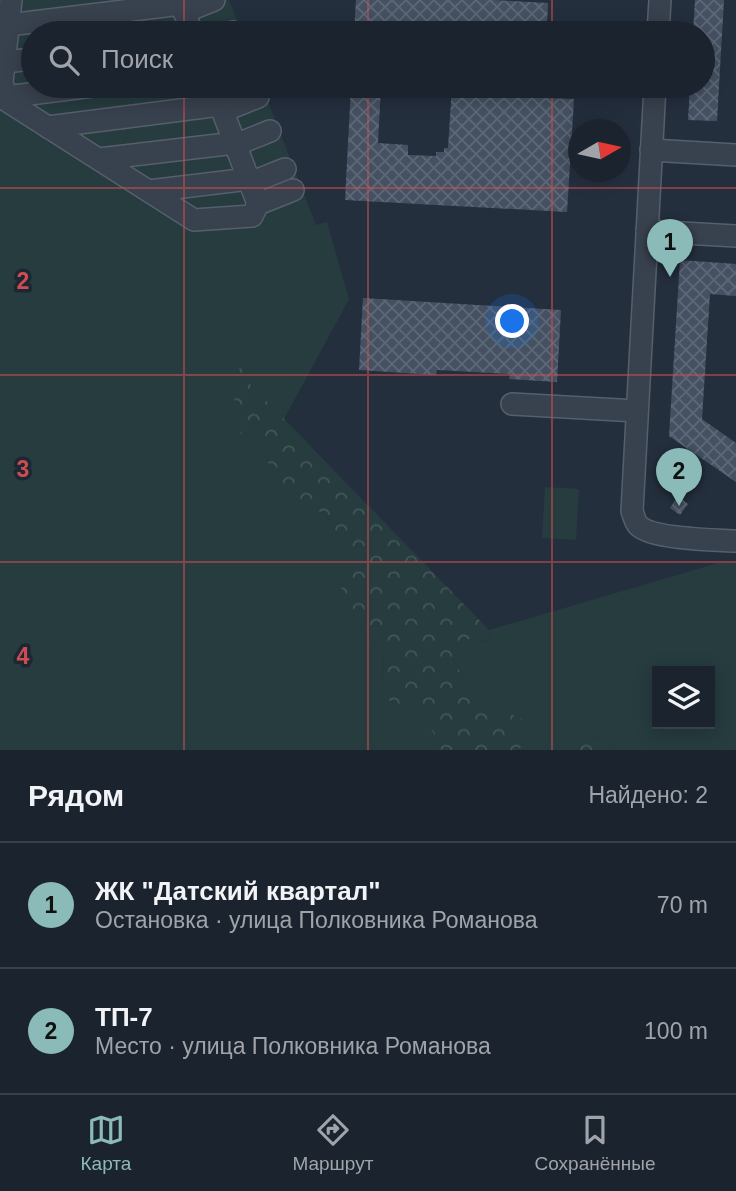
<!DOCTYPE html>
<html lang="ru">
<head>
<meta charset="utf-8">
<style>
  body { margin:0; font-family:Arial,sans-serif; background:#242b36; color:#f1f3f6 }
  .controls { position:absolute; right:21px; bottom:21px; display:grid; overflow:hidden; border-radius:0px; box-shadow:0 4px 18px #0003 }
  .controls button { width:63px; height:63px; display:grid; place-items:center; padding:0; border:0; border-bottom:2px solid #39404a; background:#1b232e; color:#f1f3f6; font:35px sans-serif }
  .compass { position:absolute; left:568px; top:119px; width:63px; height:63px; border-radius:50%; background:#1b232e; box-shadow:0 4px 18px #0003; rotate:81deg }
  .you { position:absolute; left:513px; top:322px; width:24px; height:24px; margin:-18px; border:5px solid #fff; border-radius:50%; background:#1a73e8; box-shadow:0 0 0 10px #1a73e833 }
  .badge { display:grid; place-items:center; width:46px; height:46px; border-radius:50%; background:#8bbbb9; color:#111; font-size:23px; font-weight:700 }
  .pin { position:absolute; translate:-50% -58px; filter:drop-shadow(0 2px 4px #0008) }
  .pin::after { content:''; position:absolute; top:37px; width:24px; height:21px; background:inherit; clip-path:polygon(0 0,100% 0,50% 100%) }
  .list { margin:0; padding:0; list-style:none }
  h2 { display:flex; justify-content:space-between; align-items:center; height:91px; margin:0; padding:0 28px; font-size:30px }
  h2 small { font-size:23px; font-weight:400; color:#a0a4aa }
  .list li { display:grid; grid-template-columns:46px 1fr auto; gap:21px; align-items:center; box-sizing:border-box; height:126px; padding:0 28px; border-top:2px solid #39404a }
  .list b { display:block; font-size:26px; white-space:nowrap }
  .list p { margin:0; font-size:23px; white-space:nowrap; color:#a0a4aa }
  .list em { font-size:23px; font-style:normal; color:#a0a4aa }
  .icon { flex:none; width:38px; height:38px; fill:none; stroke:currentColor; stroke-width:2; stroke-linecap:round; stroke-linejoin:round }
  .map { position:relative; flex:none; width:736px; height:750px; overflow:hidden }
  .search { position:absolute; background:#1b232e; box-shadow:0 4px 18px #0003; left:21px; right:21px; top:21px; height:77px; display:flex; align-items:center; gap:18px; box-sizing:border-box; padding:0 24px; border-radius:38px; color:#a0a4aa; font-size:26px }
  .sheet { height:343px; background:#1b232e }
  nav { display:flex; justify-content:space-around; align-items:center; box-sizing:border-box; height:98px; border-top:2px solid #39404a; background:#1b232e; font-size:19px; color:#a0a4aa }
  nav a { display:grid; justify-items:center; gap:4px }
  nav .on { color:#8bbbb9 }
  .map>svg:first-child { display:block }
  .green { fill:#263c3f; fill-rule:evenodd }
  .forest { fill:url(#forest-crowns) }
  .building { fill:url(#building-cross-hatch) }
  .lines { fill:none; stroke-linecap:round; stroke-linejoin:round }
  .minor-casing { stroke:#565f6c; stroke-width:24 }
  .minor { stroke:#38414e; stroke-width:21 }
  .grid { fill:none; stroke:#ce4d50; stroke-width:2; stroke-opacity:0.55 }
  .grid-label { font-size:23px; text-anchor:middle; font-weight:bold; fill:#ce4d50; stroke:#1d2633; stroke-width:7; stroke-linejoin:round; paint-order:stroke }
</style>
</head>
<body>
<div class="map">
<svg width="736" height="750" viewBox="0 0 736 750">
  <defs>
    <pattern id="forest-crowns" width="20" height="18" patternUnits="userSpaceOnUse" patternTransform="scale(1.75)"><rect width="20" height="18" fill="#263c3f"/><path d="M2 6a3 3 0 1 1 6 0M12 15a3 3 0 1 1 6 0" fill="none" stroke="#435659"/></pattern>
    <pattern id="building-cross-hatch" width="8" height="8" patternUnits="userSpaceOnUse" patternTransform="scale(1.75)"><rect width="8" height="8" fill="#455162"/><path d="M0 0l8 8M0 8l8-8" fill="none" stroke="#5d6877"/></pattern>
  </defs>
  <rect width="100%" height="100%" fill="#242f3e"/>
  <g class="green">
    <path d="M0 0H229L242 33H33V86H262L316 225 327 222 349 299 284 419 250 384 240 368 258 441 282 492 326 515 352 560 341 589 348 620 384 652 383 686 390 702C423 715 427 716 441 750H0Z"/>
    <polygon points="545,487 579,489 576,540 542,538"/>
    <path d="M736 562V750H612L603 738 587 736 578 750H519L526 738 479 709 477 692 455 665 451 649 465 639 490 641 489 630 718 563ZM657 671H710V724H657Z"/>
  </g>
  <g class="forest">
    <path d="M240 366 250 384 489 630 490 641 465 639 451 649 455 665 477 692 480 709 494 716 509 713 524 720 526 738 519 750H441C427 716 423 715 390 702L383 686 384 652 348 620 341 589 352 560 326 515 282 492 258 441 241 434 234 402Z"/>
    <polygon points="586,736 603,738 612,750 578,750"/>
  </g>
  <g class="building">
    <polygon points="356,0 494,0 548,3 547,23 543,23 543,33 354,33"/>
    <polygon points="695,0 724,0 717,121 688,120 690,86 703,86 703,33 693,33"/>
    <polygon points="351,86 381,86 378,143 408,145 408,155 436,156 436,152 444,152 444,148 448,148 452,86 543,86 543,98 574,99 567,212 345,200"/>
    <polygon points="680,260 736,264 736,296 710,294 702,419 736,443 736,482 669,436"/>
    <polygon points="363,298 561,310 557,382 509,379 510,374 437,370 436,375 359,370"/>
    <polygon points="678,496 688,504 680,515 670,508"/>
  </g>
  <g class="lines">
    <g class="minor-casing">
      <g id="minor">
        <polyline points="11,0 2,82 7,101 194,220 252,216 258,204 293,190"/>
        <polyline points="180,0 192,33"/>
        <polyline points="184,12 214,0"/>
        <polyline points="8,25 181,4"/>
        <polyline points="230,33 233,32"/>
        <polyline points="658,33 660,0"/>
        <polyline points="4,62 33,59"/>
        <polyline points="213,86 258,204"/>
        <path d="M655 86 632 511C634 516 635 523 639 526 653 539 716 540 736 541"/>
        <polyline points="6,97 93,86"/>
        <polyline points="223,111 258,97"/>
        <polyline points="48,127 220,105"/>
        <polyline points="235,145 270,131"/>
        <polyline points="651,150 736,155"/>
        <polyline points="99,159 235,143"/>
        <polyline points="250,183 285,169"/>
        <polyline points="149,191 249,179"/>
        <polyline points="647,231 736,236"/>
        <polyline points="512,404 637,411"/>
      </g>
    </g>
    <use href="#minor" class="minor"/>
  </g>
  <path class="grid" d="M184 0V33M368 0V33M552 0V33M184 86V750M368 86V750M552 86V750M0 188H736M0 375H736M0 562H736"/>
  <g class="grid-label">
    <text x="23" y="289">2</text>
    <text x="23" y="477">3</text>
    <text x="23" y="664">4</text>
  </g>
</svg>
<div class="controls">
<button><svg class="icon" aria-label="layers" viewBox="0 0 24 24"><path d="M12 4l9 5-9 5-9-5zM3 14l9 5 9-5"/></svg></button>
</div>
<svg class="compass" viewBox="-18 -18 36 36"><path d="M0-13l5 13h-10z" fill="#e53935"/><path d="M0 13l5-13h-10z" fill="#a0a4aa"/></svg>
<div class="you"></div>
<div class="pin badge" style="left:670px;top:277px">1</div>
<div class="pin badge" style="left:679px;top:506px">2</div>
<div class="search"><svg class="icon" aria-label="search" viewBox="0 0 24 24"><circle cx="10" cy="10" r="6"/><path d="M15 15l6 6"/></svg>Поиск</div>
</div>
<section class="sheet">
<h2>Рядом<small>Найдено: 2</small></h2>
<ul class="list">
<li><span class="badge">1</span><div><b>ЖК &quot;Датский квартал&quot;</b><p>Остановка · улица Полковника Романова</p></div><em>70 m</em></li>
<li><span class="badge">2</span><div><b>ТП-7</b><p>Место · улица Полковника Романова</p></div><em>100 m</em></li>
</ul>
</section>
<nav>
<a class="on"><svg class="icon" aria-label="map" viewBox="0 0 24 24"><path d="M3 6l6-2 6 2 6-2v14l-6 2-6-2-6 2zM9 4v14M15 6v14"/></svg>Карта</a>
<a><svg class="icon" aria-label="directions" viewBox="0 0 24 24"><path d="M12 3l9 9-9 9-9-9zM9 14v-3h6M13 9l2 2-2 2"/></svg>Маршрут</a>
<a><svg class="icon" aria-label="saved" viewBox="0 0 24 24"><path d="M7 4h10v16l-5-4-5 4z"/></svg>Сохранённые</a>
</nav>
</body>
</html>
